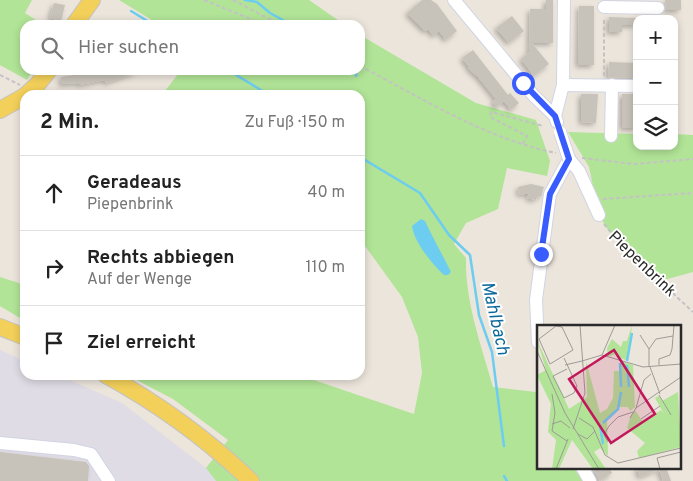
<!DOCTYPE html>
<html lang="de">
<head>
<meta charset="utf-8">
<style>
  body { margin:0; font-family:Overpass,sans-serif; background:#f6f6f6; color:#222 }
  .controls { position:absolute; right:15px; top:15px; display:grid; overflow:hidden; border-radius:10px; box-shadow:0 2px 8px #0003 }
  .controls button { width:45px; height:45px; display:grid; place-items:center; padding:0; border:0; border-bottom:1px solid #e0e0e0; background:#fff; color:#222; font:25px sans-serif }
  .stop { position:absolute; width:15px; height:15px; margin:-11px; border:4px solid #385cfd; border-radius:50%; background:#fff }
  .stop.end { background:#385cfd; border-color:#fff; box-shadow:0 1px 5px #0008 }
  .list { margin:0; padding:0; list-style:none }
  h2 { display:flex; justify-content:space-between; align-items:center; height:65px; margin:0; padding:0 20px; font-size:21px }
  h2 small { font-size:16px; font-weight:400; color:#767676 }
  .list li { display:grid; grid-template-columns:32px 1fr auto; gap:15px; align-items:center; box-sizing:border-box; height:75px; padding:0 20px; border-top:1px solid #e0e0e0 }
  .list b { display:block; font-size:19px; white-space:nowrap }
  .list p { margin:0; font-size:16px; white-space:nowrap; color:#767676 }
  .list em { font-size:16px; font-style:normal; color:#767676 }
  .icon { flex:none; width:28px; height:28px; fill:none; stroke:currentColor; stroke-width:2; stroke-linecap:round; stroke-linejoin:round }
  .map { position:relative; flex:none; width:693px; height:481px; overflow:hidden }
  .search { position:absolute; background:#fff; box-shadow:0 2px 8px #0003; left:20px; top:20px; width:345px; height:55px; display:flex; align-items:center; gap:12px; box-sizing:border-box; padding:0 18px; border-radius:15px; color:#767676; font-size:19px }
  .panel { position:absolute; background:#fff; box-shadow:0 2px 8px #0003; left:20px; top:90px; width:345px; height:290px; border-radius:15px }
  .map>svg:first-child { display:block }
  .industrial { fill:#dfdce5 }
  .green { fill:#b1e497 }
  .water { fill:#6dcdf0 }
  .lines { fill:none; stroke-linecap:round; stroke-linejoin:round }
  .stream { stroke:#6dcdf0; stroke-width:2.5 }
  .building { fill:#c7c3ba; filter:url(#shadow) }
  .minor-casing { stroke:#d1d4e3; stroke-width:14 }
  .major-casing { stroke:#c3c3c3; stroke-width:18 }
  .path { stroke:#c3c3c3; stroke-width:2; stroke-dasharray:4 2.5; stroke-linecap:butt }
  .minor { stroke:#fff; stroke-width:12 }
  .major { stroke:#f3d05a; stroke-width:16 }
  .minor-bridge-casing { stroke:#d1d4e3; stroke-width:14; stroke-linecap:butt }
  .minor-bridge { stroke:#fff; stroke-width:12 }
  .route { stroke:#385cfd; stroke-width:6 }
  .labels { text-anchor:middle; stroke-width:4; stroke-linejoin:round; paint-order:stroke }
  .street-label { font-size:16px; fill:#2a2a2a; stroke:#fff }
  .water-label { font-size:18px; font-style:italic; fill:#0b6a9d; stroke:#fff }
  .inset-river { fill:none; stroke:#6dcdf0; stroke-width:2.5 }
  .inset-road { fill:none; stroke:#9e9a95; stroke-width:1 }
  .view { fill:#c2185b; fill-opacity:0.15; stroke:#c2185b; stroke-width:2.5 }
  .inset-edge { fill:none; stroke:#2a2a2a; stroke-width:2.5 }
</style>
</head>
<body>
<div class="map">
<svg width="693" height="481" viewBox="0 0 693 481">
  <defs>
    <filter id="shadow"><feDropShadow dx="-2.5" dy="2.5" stdDeviation="2.5" flood-color="#0004"/></filter>
  </defs>
  <rect width="100%" height="100%" fill="#ece5dc"/>
  <polygon class="industrial" points="0,350 25,361 25,375 58,375 122,403 206,468 216,481 0,481"/>
  <g class="green">
    <polygon points="0,0 32,0 25,13 44,25 25,25 25,70 33,70 27,80 0,65"/>
    <polygon points="119,0 309,0 345,25 160,25"/>
    <path d="M360 35 476 103 536 120 550 161 547 176 507 168 498 209 466 223 454 244 466 258C465 302 481 344 493 387L536 392 538 467H573L583 481H216L206 468 228 440 173 399 127 375H299L414 414 422 373 418 337 402 297 360 239V95H162L181 70H360Z"/>
    <polygon points="568,132 637,134 637,146 674,146 674,134 693,135 693,272 660,281 622,246 606,227 599,215 589,167"/>
    <polygon points="0,277 25,285 25,321 0,306"/>
  </g>
  <path class="water" d="M421 219 425 221C433 238 442 254 451 272L448 275H444C432 264 414 242 412 226Z"/>
  <g class="lines">
    <g class="stream">
      <polyline points="245,0 257,2 270,13 292,25"/>
      <polyline points="131,11 154,25"/>
      <polyline points="228,70 269,95"/>
      <polyline points="356,76 357,70"/>
      <polyline points="360,157 420,193 449,235 470,255 479,315 492,352 504,446"/>
      <polyline points="504,476 507,481"/>
    </g>
  </g>
  <g class="building">
    <polygon points="422,0 431,0 437,4 457,31 446,40 439,31 434,36 428,29 425,31 407,13"/>
    <polygon points="546,0 553,0 553,43 532,43 549,64 534,76 521,59 529,52 530,9 546,9"/>
    <polygon points="665,0 681,0 681,10 666,10"/>
    <polygon points="54,3 65,5 61,21 50,18"/>
    <polygon points="579,6 594,6 594,65 578,65"/>
    <polygon points="512,16 524,31 509,43 496,28"/>
    <polygon points="609,17 637,18 637,25 622,25 622,32 609,32"/>
    <polygon points="473,50 508,95 510,93 519,103 511,110 504,101 497,107 492,102 496,99 478,77 468,68 469,67 462,58"/>
    <polygon points="609,62 637,63 637,78 608,77"/>
    <polygon points="103,70 140,71 106,83 105,80 79,85 79,83 61,84 61,77"/>
    <polygon points="581,94 598,94 596,123 581,122"/>
    <rect x="622" y="94" width="15" height="34"/>
    <polygon points="531,184 544,187 541,197 537,196 536,200 527,198 529,193 519,195 518,187"/>
    <polygon points="0,452 86,462 89,466 88,481 0,481"/>
    <polygon points="592,467 609,467 612,473 600,481"/>
    <polygon points="636,467 666,467 671,481 663,481 659,469 640,477"/>
  </g>
  <g class="lines">
    <g class="minor-casing">
      <g id="minor">
        <polyline points="454,0 534,96 555,116"/>
        <polyline points="604,7 658,8"/>
        <polyline points="563,85 637,86"/>
        <polyline points="557,122 555,116 563,85 564,0"/>
        <polyline points="611,136 612,85"/>
        <polyline points="538,342 536,300 547,216 550,194 569,159 579,171 599,215"/>
        <polyline points="0,443 74,450 91,454 109,481"/>
        <polyline points="582,467 590,481"/>
      </g>
    </g>
    <g class="major-casing">
      <g id="major">
        <polyline points="74,25 92,0"/>
        <polyline points="26,95 37,85 49,70"/>
        <polyline points="0,110 25,96"/>
        <polyline points="0,327 25,337"/>
        <path d="M106 375C159 404 207 439 251 481"/>
      </g>
    </g>
    <g class="path">
      <polyline points="204,0 263,24 271,19"/>
      <polyline points="233,0 281,25"/>
      <path d="M360 66C424 99 484 138 556 153"/>
      <polyline points="0,75 20,85"/>
      <polyline points="604,76 604,18"/>
      <polyline points="523,144 527,136 490,117 491,112 543,126"/>
      <polyline points="582,158 634,164 693,159"/>
      <polyline points="603,199 693,193"/>
      <polyline points="604,224 622,246 693,312"/>
    </g>
    <use href="#minor" class="minor"/>
    <use href="#major" class="major"/>
    <g class="minor-bridge-casing">
      <polyline id="minor-bridge" points="560,132 569,159"/>
    </g>
    <use href="#minor-bridge" class="minor-bridge"/>
  </g>
  <g class="lines">
    <polyline class="route" points="523,83 555,116 569,159 550,194 541,254"/>
  </g>
  <g class="labels">
    <g class="street-label">
      <text transform="translate(643 263) rotate(44)" y="6">Piepenbrink</text>
    </g>
    <g class="water-label">
      <text transform="translate(496 318) rotate(77)" y="6">Mahlbach</text>
    </g>
  </g>
  <g transform="translate(537 325)">
    <rect width="144" height="144" fill="#ece5dc"/>
    <path d="M95 0 91 36 81 32V28L71 32 70 23 75 14 84 22 86 16H90ZM0 15 32 84 50 72 49 36 63 88 70 84 76 73 77 46H84V36L96 40 98 82 93 86 91 82H81L70 94 71 131 63 123 57 127 69 144H56L35 115 22 144H15L19 115 11 107 14 79 0 50 9 45ZM141 67 144 122 102 133 100 126 108 118 90 103 93 93 98 85 106 97 124 85 127 89 118 73 122 71 125 76Z" fill="#b1e497"/>
    <path class="inset-river" d="M90 36 95 8M83 38 84 62M90 40 92 62M66 98 81 84 84 67M63 100 66 119"/>
    <path class="inset-road" d="M19 1 25 2 36 25 13 39 2 14ZM103 10 112 24M0 26 28 88 62 144M65 30 78 0M27 33 40 61 37 68 27 73 16 51 30 44M45 36 65 30 106 42 144 39M28 40 45 36M122 40V34L133 30 135 24 137 0M112 42V24L119 14 136 11M113 42 123 69M15 69 18 88 15 106 30 116M122 70 134 90M99 83 107 55 114 49M42 93 56 102 68 130 81 138 144 123M93 93 99 83 144 52M104 94 123 81M15 99 24 96 33 103M36 104 48 68 43 0M41 109 50 114 58 106M71 117 67 110 72 101 81 92 96 87M19 144 31 114M123 144 120 133 144 127"/>
    <path class="view" d="M77 25 118 89 74 118 32 54Z"/>
    <rect width="144" height="144" class="inset-edge"/>
  </g>
</svg>
<div class="controls">
<button>+</button>
<button>−</button>
<button><svg class="icon" aria-label="layers" viewBox="0 0 24 24"><path d="M12 4l9 5-9 5-9-5zM3 14l9 5 9-5"/></svg></button>
</div>
<div class="stop" style="left:523px;top:83px"></div>
<div class="stop end" style="left:541px;top:254px"></div>
<div class="search"><svg class="icon" aria-label="search" viewBox="0 0 24 24"><circle cx="10" cy="10" r="6"/><path d="M15 15l6 6"/></svg>Hier suchen</div>
<section class="panel">
<h2>2 Min.<small>Zu Fuß · 150 m</small></h2>
<ul class="list">
<li><svg class="icon" aria-label="ahead" viewBox="0 0 24 24"><path d="M12 20V5M6 11l6-6 6 6"/></svg><div><b>Geradeaus</b><p>Piepenbrink</p></div><em>40 m</em></li>
<li><svg class="icon" aria-label="right" viewBox="0 0 24 24"><path d="M7 20v-9h11M14 6l5 5-5 5"/></svg><div><b>Rechts abbiegen</b><p>Auf der Wenge</p></div><em>110 m</em></li>
<li><svg class="icon" aria-label="arrive" viewBox="0 0 24 24"><path d="M6 21V4h12l-3 4 3 4H6"/></svg><div><b>Ziel erreicht</b></div></li>
</ul>
</section>
</div>
</body>
</html>
